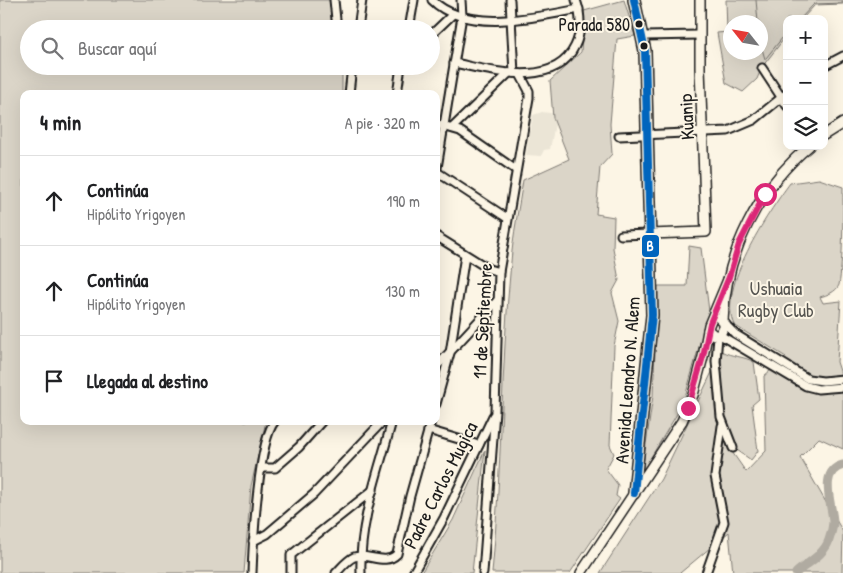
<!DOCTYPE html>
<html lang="es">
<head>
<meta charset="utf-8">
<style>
  body { margin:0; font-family:"Patrick Hand",sans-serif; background:#f6f6f6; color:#202124 }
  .controls { position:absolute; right:15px; top:15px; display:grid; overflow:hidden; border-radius:10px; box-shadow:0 5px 20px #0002 }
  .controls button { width:45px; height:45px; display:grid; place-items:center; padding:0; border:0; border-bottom:1px solid #e0e0e0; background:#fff; color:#202124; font:25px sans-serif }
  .compass { position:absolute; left:723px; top:15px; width:45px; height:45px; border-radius:50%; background:#fff; box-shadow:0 5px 20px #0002; rotate:301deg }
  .stop { position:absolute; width:15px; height:15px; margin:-11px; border:4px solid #db2777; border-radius:50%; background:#fff }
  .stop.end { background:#db2777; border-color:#fff; box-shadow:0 1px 5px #0008 }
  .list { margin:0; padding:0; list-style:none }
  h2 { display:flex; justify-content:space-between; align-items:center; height:65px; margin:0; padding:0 20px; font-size:21px }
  h2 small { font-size:16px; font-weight:400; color:#757577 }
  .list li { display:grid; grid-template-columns:32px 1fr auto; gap:15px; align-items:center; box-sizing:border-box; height:90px; padding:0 20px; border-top:1px solid #e0e0e0 }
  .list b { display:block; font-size:19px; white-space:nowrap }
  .list p { margin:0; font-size:16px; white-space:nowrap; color:#757577 }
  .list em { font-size:16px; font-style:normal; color:#757577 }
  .icon { flex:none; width:28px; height:28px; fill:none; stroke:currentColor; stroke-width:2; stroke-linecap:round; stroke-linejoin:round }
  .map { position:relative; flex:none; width:843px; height:573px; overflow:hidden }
  .search { position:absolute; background:#fff; box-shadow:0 5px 20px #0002; left:20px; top:20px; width:420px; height:55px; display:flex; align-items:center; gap:12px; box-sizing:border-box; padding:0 18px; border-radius:28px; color:#757577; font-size:19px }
  .panel { position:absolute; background:#fff; box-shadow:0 5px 20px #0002; left:20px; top:90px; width:420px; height:335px; border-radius:10px }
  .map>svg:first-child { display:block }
  .built { fill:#ebe5d6 }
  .green { fill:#dbd5c8; stroke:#7c7872; fill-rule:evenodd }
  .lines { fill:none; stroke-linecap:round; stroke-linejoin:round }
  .stream { stroke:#75726c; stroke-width:1 }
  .river { stroke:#b0aba1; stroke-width:9 }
  .minor-casing { stroke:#1c1c1c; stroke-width:11 }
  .major-casing { stroke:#1c1c1c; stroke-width:12 }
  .highway-casing { stroke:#1c1c1c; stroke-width:14 }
  .minor { stroke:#fcf5e5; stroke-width:7 }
  .major { stroke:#fcf5e5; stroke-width:9 }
  .highway { stroke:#fcf5e5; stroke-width:10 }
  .bus-1-casing { stroke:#fcf5e5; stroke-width:11 }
  .bus-1 { stroke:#0065bd; stroke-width:8 }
  .route { stroke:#db2777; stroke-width:6 }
  .bus-dot { fill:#1c1c1c; stroke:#fcf5e5; stroke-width:2 }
  .labels { text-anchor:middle; stroke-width:4; stroke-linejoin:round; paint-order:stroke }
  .bus-label { font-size:18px; fill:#1c1c1c; stroke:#fcf5e5; text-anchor:end }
  .street-label { font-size:19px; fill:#1c1c1c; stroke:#fcf5e5 }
  .park-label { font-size:19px; fill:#555450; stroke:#fcf5e5 }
  .line-badge { stroke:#fcf5e5; stroke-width:2 }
  .badge-label { font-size:14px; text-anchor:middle; font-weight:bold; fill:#fff }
</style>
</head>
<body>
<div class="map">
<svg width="843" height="573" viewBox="0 0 843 573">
  <rect width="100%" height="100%" fill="#fcf5e5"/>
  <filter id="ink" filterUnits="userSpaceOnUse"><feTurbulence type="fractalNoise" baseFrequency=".02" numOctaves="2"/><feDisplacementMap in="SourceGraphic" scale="10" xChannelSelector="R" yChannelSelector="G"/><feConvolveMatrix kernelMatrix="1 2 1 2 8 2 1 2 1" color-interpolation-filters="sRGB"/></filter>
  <g filter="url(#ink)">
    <polygon class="built" points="542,112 557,114 550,149 544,150 541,156 526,155 533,115"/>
    <g class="green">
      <polygon points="0,0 329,0 335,29 29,29 29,66 342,66 342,94 24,94 24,421 266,421 251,486 244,573 0,573"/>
      <path d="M624 0 635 36 617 39 610 124 612 154 600 167 596 214 614 217 613 248 619 280 612 293 619 321 614 346 610 445 614 454 606 469 618 485 616 496 620 499 570 573H492C502 470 501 366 511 262 513 235 519 207 523 180L569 159 553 118 550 81 581 52 584 11Z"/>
      <path d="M726 0H843V4L815 5 802 19H787V35L762 67 757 79 743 92 726 83 717 33 727 32ZM730 22H760V52H730Z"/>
      <path d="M819 179 843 187C843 211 843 264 839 285 836 292 827 295 820 297L823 303 841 301 837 362 843 380V449L819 438 800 457 843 532 842 573H733L729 532 680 573H600L661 479 713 370 730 449 746 472 766 451 764 376 786 357 734 325C717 288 768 213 790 183Z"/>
      <polygon points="689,246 701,248 709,311 683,404 642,472 653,396 658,286 687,286"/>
      <path d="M721 351C732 357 744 356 754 362L759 399 752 405 758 451 751 460 737 450 724 415Z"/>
      <polygon points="485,450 472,573 421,573 453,520"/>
    </g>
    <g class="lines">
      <g class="stream">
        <polyline points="756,0 758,22"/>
        <polyline points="800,19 814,4 843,3"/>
        <polyline points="760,42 765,59"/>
        <polyline points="766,58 787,32"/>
      </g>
      <path class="river" d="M796 573C807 563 824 555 829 540 831 534 833 527 833 521 832 504 818 471 843 465"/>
      <g class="minor-casing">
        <g id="minor">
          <polyline points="334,0 337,29"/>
          <path d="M432 0C466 34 537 17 579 9"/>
          <polyline points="510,0 514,73"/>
          <polyline points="358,29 362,0"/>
          <polyline points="409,29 414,0"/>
          <polyline points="431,35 453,14"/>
          <polyline points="644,36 699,35"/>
          <path d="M454 63C490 70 554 90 575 46 582 32 581 14 576 0"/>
          <polyline points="352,66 362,68 393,66"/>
          <polyline points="824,66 843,56"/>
          <polyline points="762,68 787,106"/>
          <polyline points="349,94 352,66"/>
          <polyline points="397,94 401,66"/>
          <polyline points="436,124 460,131 516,170"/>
          <polyline points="452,128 509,73"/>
          <polyline points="619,136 728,131 754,120 787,93"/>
          <polyline points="437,172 507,218"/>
          <polyline points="436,174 462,16 461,0"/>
          <polyline points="621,235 650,234"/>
          <polyline points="436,236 489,269 499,272"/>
          <polyline points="725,324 735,334 808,379 823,381 843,379"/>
          <polyline points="720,335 806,386 818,389 843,387"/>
          <polyline points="718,336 716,361 721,417 733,448"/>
          <polyline points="436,367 497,301"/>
          <polyline points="436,404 450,353 465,255"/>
          <polyline points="428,430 479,445"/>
          <polyline points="262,468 275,468 299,447 322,421"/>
          <polyline points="253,541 267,534 314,494 383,421"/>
          <path d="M252 573C253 544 258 440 275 421"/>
          <polyline points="291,573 291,555 373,490"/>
          <path d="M336 573C341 568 347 560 354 557 369 553 385 566 397 554L410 496 431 421"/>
          <path d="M361 573C359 521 379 471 392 421"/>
          <polyline points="413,573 444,518 493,416"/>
          <polyline points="483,573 495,411 499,272 529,98 529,91 520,74"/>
          <polyline points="706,573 724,522 715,476 722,426"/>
        </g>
      </g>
      <g class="major-casing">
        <g id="major">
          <polyline points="824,135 843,123"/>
          <polyline points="650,234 706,232 700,68 700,0"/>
          <path d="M723 321C725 253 758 189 809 146"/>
          <polyline points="708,330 714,335 720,335 725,324 719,318"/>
          <polyline points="581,573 682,421 693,395 703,357 709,325 729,277"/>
        </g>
      </g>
      <g class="highway-casing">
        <polyline id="highway" points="634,0 645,51 652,315 634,493"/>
      </g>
      <use href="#minor" class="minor"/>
      <use href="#major" class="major"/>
      <use href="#highway" class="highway"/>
      <g class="bus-1-casing">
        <polyline id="bus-1" points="634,0 645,51 652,315 634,493"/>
      </g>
      <use href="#bus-1" class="bus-1"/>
    </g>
  </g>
  <g class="lines" filter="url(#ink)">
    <polyline class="route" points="688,408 703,357 710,323 729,277 739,244 765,194"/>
  </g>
  <g class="bus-dot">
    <circle cx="639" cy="24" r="4.5"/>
    <circle cx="644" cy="46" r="4.5"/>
  </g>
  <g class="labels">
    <g class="bus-label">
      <text x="630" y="31">Parada 580</text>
    </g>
    <g class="street-label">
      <text transform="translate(686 117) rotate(-93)" y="7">Kuanip</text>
      <text transform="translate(482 321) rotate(-87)" y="7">11 de Septiembre</text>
      <text transform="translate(627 380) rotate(-86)" y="7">Avenida Leandro N. Alem</text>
      <text transform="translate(440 485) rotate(-63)" y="7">Padre Carlos Mugica</text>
    </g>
    <g class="park-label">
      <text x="776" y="295">Ushuaia<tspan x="776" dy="22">Rugby Club</tspan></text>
    </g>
  </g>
  <rect class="line-badge" x="641" y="234" width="19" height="24" rx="5" fill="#0065bd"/>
  <g class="badge-label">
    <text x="650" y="251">B</text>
  </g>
</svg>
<div class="controls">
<button>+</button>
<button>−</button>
<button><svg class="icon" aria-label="layers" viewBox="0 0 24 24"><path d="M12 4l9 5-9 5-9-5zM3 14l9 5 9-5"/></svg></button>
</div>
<svg class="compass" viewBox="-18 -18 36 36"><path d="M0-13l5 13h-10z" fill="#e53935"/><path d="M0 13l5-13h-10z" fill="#757577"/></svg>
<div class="stop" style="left:765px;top:194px"></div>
<div class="stop end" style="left:688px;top:408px"></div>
<div class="search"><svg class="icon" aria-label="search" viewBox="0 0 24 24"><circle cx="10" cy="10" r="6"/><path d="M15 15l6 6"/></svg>Buscar aquí</div>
<section class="panel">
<h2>4 min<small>A pie · 320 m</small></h2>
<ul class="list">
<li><svg class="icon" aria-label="ahead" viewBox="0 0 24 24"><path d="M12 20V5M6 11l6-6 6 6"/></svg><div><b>Continúa</b><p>Hipólito Yrigoyen</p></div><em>190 m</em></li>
<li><svg class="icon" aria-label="ahead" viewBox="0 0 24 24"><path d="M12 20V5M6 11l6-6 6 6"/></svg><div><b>Continúa</b><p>Hipólito Yrigoyen</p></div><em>130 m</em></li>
<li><svg class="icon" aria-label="arrive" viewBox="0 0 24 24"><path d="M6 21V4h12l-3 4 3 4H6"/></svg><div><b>Llegada al destino</b></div></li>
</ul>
</section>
</div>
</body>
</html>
